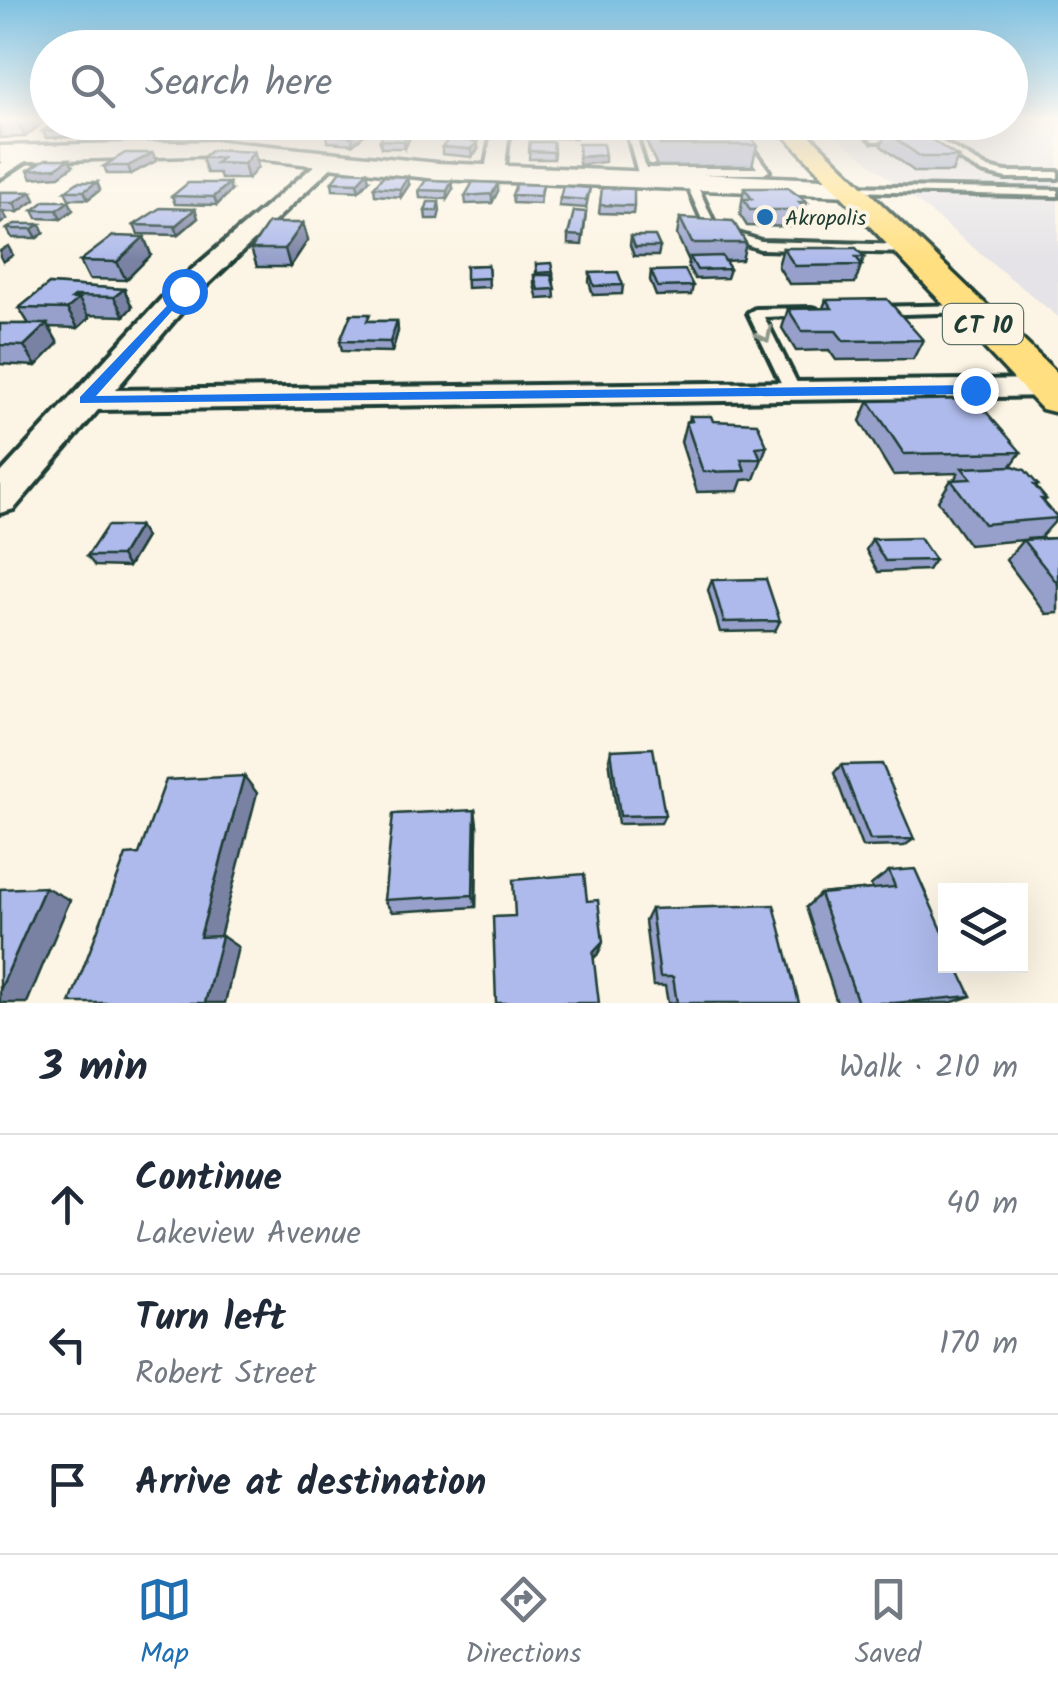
<!DOCTYPE html>
<html lang="en">
<head>
<meta charset="utf-8">
<style>
  body { margin:0; font-family:Kalam,sans-serif; background:#f2f2f3; color:#1f2937 }
  .controls { position:absolute; right:30px; bottom:30px; display:grid; overflow:hidden; border-radius:0px; box-shadow:0 10px 40px #0002 }
  .controls button { width:90px; height:90px; display:grid; place-items:center; padding:0; border:0; border-bottom:2px solid #e0e1e3; background:#fff; color:#1f2937; font:50px sans-serif }
  .stop { position:absolute; width:30px; height:30px; margin:-22px; border:8px solid #1a73e8; border-radius:50%; background:#fff }
  .stop.end { background:#1a73e8; border-color:#fff; box-shadow:0 2px 10px #0008 }
  .list { margin:0; padding:0; list-style:none }
  h2 { display:flex; justify-content:space-between; align-items:center; height:130px; margin:0; padding:0 40px; font-size:42px }
  h2 small { font-size:32px; font-weight:400; color:#747a83 }
  .list li { display:grid; grid-template-columns:65px 1fr auto; gap:30px; align-items:center; box-sizing:border-box; height:140px; padding:0 40px; border-top:2px solid #e0e1e3 }
  .list b { display:block; font-size:38px; white-space:nowrap }
  .list p { margin:0; font-size:32px; white-space:nowrap; color:#747a83 }
  .list em { font-size:32px; font-style:normal; color:#747a83 }
  .icon { flex:none; width:55px; height:55px; fill:none; stroke:currentColor; stroke-width:2; stroke-linecap:round; stroke-linejoin:round }
  .map { position:relative; flex:none; width:1058px; height:1003px; overflow:hidden }
  .search { position:absolute; background:#fff; box-shadow:0 10px 40px #0002; left:30px; right:30px; top:30px; height:110px; display:flex; align-items:center; gap:25px; box-sizing:border-box; padding:0 35px; border-radius:55px; color:#747a83; font-size:38px }
  .sheet { height:550px; background:#fff }
  nav { display:flex; justify-content:space-around; align-items:center; box-sizing:border-box; height:140px; border-top:2px solid #e0e1e3; background:#fff; font-size:28px; color:#747a83 }
  nav a { display:grid; justify-items:center; gap:5px }
  nav .on { color:#1f6fb2 }
  .map>svg:first-child { display:block }
  .built { fill:#e5e3e7 }
  .lines { fill:none; stroke-linecap:round; stroke-linejoin:round }
  .lane-casing { stroke:#1f3d34; stroke-width:8 }
  .street-casing { stroke:#1f3d34; stroke-width:8 }
  .secondary-casing { stroke:#1f3d34; stroke-width:7 }
  .primary-casing { stroke:#1f3d34; stroke-width:7 }
  .lane { fill:#fcf5e5; fill-rule:evenodd }
  .street { fill:#fcf5e5; fill-rule:evenodd }
  .secondary { fill:#fcf5e5; fill-rule:evenodd }
  .primary { fill:#ffdf80; fill-rule:evenodd }
  .wall { fill:#96a0ca; stroke:#1f3d34; stroke-width:2.5 }
  .shaded-wall { fill:#7a82a4; stroke:#1f3d34; stroke-width:2.5 }
  .building { fill:#aebaeb; stroke:#1f3d34; stroke-width:2.5 }
  .oneway { stroke:#8e998c }
  .route { fill:#1a73e8 }
  .poi-dot { fill:#1f6fb2; stroke:#fcf5e5; stroke-width:4 }
  .labels { text-anchor:middle; stroke-width:8; stroke-linejoin:round; paint-order:stroke }
  .far-poi-label { font-size:22px; fill:#1f3d34; stroke:#fcf5e5; text-anchor:start }
  .shield { fill:#fcf5e5; stroke:#617469; stroke-width:2.5 }
  .shield-label { font-size:25px; font-weight:bold; fill:#1f3d34 }
</style>
</head>
<body>
<div class="map">
<svg width="1058" height="1003" viewBox="0 0 1058 1003">
  <rect width="100%" height="100%" fill="#fcf5e5"/>
  <filter id="ink" filterUnits="userSpaceOnUse"><feTurbulence type="fractalNoise" baseFrequency=".01" numOctaves="2"/><feDisplacementMap in="SourceGraphic" scale="20" xChannelSelector="R" yChannelSelector="G"/><feConvolveMatrix kernelMatrix="1 2 1 2 8 2 1 2 1" color-interpolation-filters="sRGB"/></filter>
  <g filter="url(#ink)">
    <polygon class="built" points="1011,119 1058,119 1058,317 821,123"/>
    <g class="lines">
      <g class="lane-casing">
        <g id="lane">
          <polygon points="624,122 632,122 646,168 757,168 724,122 733,122 769,171 764,174 648,174 650,182 641,184"/>
          <polygon points="850,122 860,122 875,135 932,136 988,168 1006,172 1058,172 1058,178 1006,178 982,172 927,141 873,141"/>
          <polygon points="692,182 697,185 716,227 761,241 909,245 915,249 909,253 760,249 707,231 687,185"/>
          <polygon points="845,186 1058,190 1058,196 849,191"/>
          <polygon points="968,305 973,306 973,312 870,315 863,311 870,307"/>
          <polygon points="811,308 816,309 816,315 764,317 801,391 793,396 785,391 748,313 755,309"/>
        </g>
      </g>
      <g class="street-casing">
        <g id="street">
          <polygon points="494,122 510,122 504,175 494,181 484,175"/>
          <polygon points="25,148 40,152 0,178 0,164"/>
          <polygon points="329,153 336,155 336,163 194,297 115,390 1047,379 1058,382 1058,396 98,410 14,509 0,513 0,474 174,285"/>
        </g>
      </g>
      <g class="secondary-casing">
        <polygon id="secondary" points="220,141 437,163 849,180 863,188 849,196 437,179 220,155 0,162 0,146"/>
      </g>
      <g class="primary-casing">
        <polygon id="primary" points="772,122 796,122 1058,374 1058,413 1042,409"/>
      </g>
      <use href="#lane" class="lane"/>
      <use href="#street" class="street"/>
      <use href="#secondary" class="secondary"/>
      <use href="#primary" class="primary"/>
    </g>
    <g class="wall">
      <polygon points="0,119 47,119 25,137 0,138"/>
      <polygon points="389,122 408,123 408,128 390,127"/>
      <polygon points="441,122 465,122 463,130 441,130"/>
      <polygon points="543,122 576,124 576,138 541,138"/>
      <polygon points="638,122 739,122 757,145 752,166 657,166"/>
      <polygon points="77,123 80,130 72,137 46,138 43,131"/>
      <polygon points="160,125 150,135 108,137 105,129"/>
      <polygon points="272,125 267,132 239,133 237,126"/>
      <polygon points="221,126 223,133 219,139 171,140 168,133"/>
      <polygon points="409,130 410,137 405,148 381,148 380,140"/>
      <polygon points="886,132 958,157 952,172 915,172 881,146"/>
      <polygon points="327,134 364,135 353,144 328,142"/>
      <polygon points="530,142 553,142 554,159 529,159"/>
      <polygon points="442,147 478,149 472,157 442,154"/>
      <polygon points="254,152 258,167 248,179 221,179 219,173 207,173 202,158"/>
      <polygon points="156,161 131,174 107,174 104,166"/>
      <polygon points="369,180 359,191 333,190 332,182"/>
      <polygon points="97,182 100,190 88,199 69,199 65,191"/>
      <polygon points="409,185 401,197 375,195 374,187"/>
      <polygon points="543,185 540,204 513,203 512,195"/>
      <polygon points="590,188 586,208 559,206 560,198"/>
      <polygon points="602,188 634,206 633,214 599,213"/>
      <polygon points="744,188 807,202 800,227 747,226 740,215"/>
      <polygon points="453,189 447,199 420,198 419,190"/>
      <polygon points="231,191 217,205 175,204 172,196"/>
      <polygon points="498,191 492,203 466,204 465,196"/>
      <polygon points="0,192 31,192 35,200 18,212 3,212 7,219 0,224"/>
      <polygon points="69,201 73,210 61,219 37,218 33,210"/>
      <polygon points="439,202 440,211 438,219 426,219 425,211"/>
      <polygon points="195,209 198,218 178,235 138,234 134,225"/>
      <polygon points="586,212 582,245 568,244 568,235"/>
      <polygon points="680,218 746,243 742,260 724,261 730,269 727,278 695,279 688,267 689,261 677,235"/>
      <polygon points="303,223 308,240 290,267 257,267 251,249"/>
      <polygon points="15,224 44,233 37,238 12,238 7,229"/>
      <polygon points="631,236 660,247 658,256 634,256 630,245"/>
      <polygon points="144,237 151,255 126,280 89,279 80,261"/>
      <polygon points="783,248 864,257 855,283 789,284 778,266"/>
      <polygon points="536,264 553,272 555,298 538,299 534,285 534,275 536,275"/>
      <polygon points="488,265 489,287 467,288 466,266"/>
      <polygon points="651,271 693,286 691,295 656,296 650,280"/>
      <polygon points="590,273 623,285 622,294 593,295 589,282"/>
      <polygon points="49,284 124,289 132,307 124,316 87,315 89,318 78,328 49,327 58,343 36,366 0,364 0,324 29,324 19,308"/>
      <polygon points="826,300 923,340 913,359 836,360 829,350 796,351 782,328 788,309 823,308"/>
      <polygon points="371,321 397,321 398,331 392,352 342,351 340,341"/>
      <polygon points="869,401 1021,452 1011,466 1038,485 1036,487 1046,499 1044,502 1058,518 1040,538 1026,539 1058,538 1058,613 1046,614 1006,560 1023,540 969,545 938,501 951,480 954,480 958,473 893,475 860,421"/>
      <polygon points="690,416 713,421 767,446 754,479 742,480 738,491 697,492 681,442 686,422 689,421"/>
      <polygon points="139,526 146,537 128,567 95,566 87,556"/>
      <polygon points="872,539 935,560 928,570 878,572 866,550"/>
      <polygon points="712,580 780,621 775,631 720,632 708,590"/>
      <polygon points="611,750 665,815 661,823 618,824 609,759"/>
      <polygon points="841,765 914,839 904,846 862,847 834,773"/>
      <polygon points="475,810 477,826 476,907 392,912 384,900"/>
      <polygon points="889,871 971,996 950,1003 837,1003 806,907 820,894 872,889 871,885"/>
      <polygon points="651,909 799,1003 668,1003 665,986 653,986 645,921"/>
    </g>
    <g class="shaded-wall">
      <polygon points="17,119 47,119 25,137"/>
      <polygon points="153,122 159,122 160,125 150,135 148,128"/>
      <polygon points="267,122 271,122 272,125 267,132 265,125"/>
      <polygon points="77,123 80,130 72,137 69,130"/>
      <polygon points="362,128 364,135 353,144 352,137"/>
      <polygon points="409,130 410,137 405,148 404,141"/>
      <polygon points="478,142 478,149 472,157 471,149"/>
      <polygon points="254,152 258,167 248,179 244,164"/>
      <polygon points="153,153 156,161 131,174 128,166"/>
      <polygon points="605,155 605,162 579,165 579,157"/>
      <polygon points="69,159 73,166 59,176 32,178 28,170"/>
      <polygon points="367,172 369,180 359,191 357,183"/>
      <polygon points="408,177 409,185 401,197 400,189"/>
      <polygon points="452,181 453,189 447,199 447,191"/>
      <polygon points="97,182 100,190 88,199 84,191"/>
      <polygon points="229,183 231,191 217,205 214,197"/>
      <polygon points="498,183 498,191 492,203 492,194"/>
      <polygon points="31,192 35,200 18,212 14,203"/>
      <polygon points="69,201 73,210 61,219 57,210"/>
      <polygon points="195,209 198,218 178,235 175,226"/>
      <polygon points="2,211 7,219 0,224 0,212"/>
      <polygon points="303,223 308,240 290,267 285,249"/>
      <polygon points="40,224 44,233 37,238 32,229"/>
      <polygon points="144,237 151,255 126,280 117,262"/>
      <polygon points="8,246 13,255 3,262 0,256 0,251"/>
      <polygon points="124,289 132,307 124,316 114,297"/>
      <polygon points="76,296 78,300 79,299 89,318 78,328 67,309 72,299"/>
      <polygon points="397,321 398,331 392,352 390,342"/>
      <polygon points="47,324 58,343 36,366 24,346"/>
      <polygon points="139,526 146,537 128,567 121,556"/>
      <polygon points="244,776 257,793 217,948 200,937"/>
      <polygon points="475,810 477,826 476,907 473,895"/>
      <polygon points="45,887 70,900 27,1003 0,1003 0,990"/>
      <polygon points="222,936 238,947 225,1003 205,1003"/>
      <polygon points="603,942 599,953 589,963 593,953"/>
    </g>
    <g class="building">
      <polygon points="153,122 148,128 105,129 112,123"/>
      <polygon points="240,122 267,122 265,125 237,126"/>
      <polygon points="649,122 739,122 757,145 660,145"/>
      <polygon points="77,123 69,130 43,131 52,124"/>
      <rect x="542" y="124" width="34" height="7"/>
      <polygon points="221,126 217,131 168,133 173,128"/>
      <polygon points="337,128 362,128 352,137 327,134"/>
      <polygon points="409,130 404,141 380,140 383,134"/>
      <polygon points="886,132 920,132 958,157 921,157"/>
      <polygon points="450,138 478,142 471,149 442,147"/>
      <polygon points="530,142 553,142 554,152 529,151"/>
      <polygon points="578,144 603,144 605,155 579,157"/>
      <polygon points="212,150 254,152 244,164 216,163 222,158 202,158"/>
      <polygon points="125,153 153,153 128,166 104,166"/>
      <polygon points="46,159 69,159 56,168 28,170"/>
      <polygon points="341,171 367,172 357,183 332,182"/>
      <polygon points="383,176 408,177 400,189 374,187"/>
      <polygon points="426,180 452,181 447,191 419,190"/>
      <polygon points="78,182 97,182 84,191 65,191"/>
      <polygon points="473,182 498,183 492,194 465,196"/>
      <polygon points="188,183 229,183 214,197 172,196"/>
      <polygon points="516,184 543,185 540,196 512,195"/>
      <polygon points="563,186 590,188 586,200 560,198"/>
      <polygon points="602,188 634,189 634,206 600,205"/>
      <polygon points="744,188 788,188 807,202 799,202 805,210 750,210 744,199 752,199"/>
      <polygon points="0,192 31,192 14,203 0,203"/>
      <polygon points="45,201 69,201 57,210 33,210"/>
      <polygon points="428,202 439,202 437,211 425,211"/>
      <polygon points="160,208 195,209 175,226 134,225"/>
      <polygon points="574,211 586,212 583,236 568,235"/>
      <polygon points="680,218 733,221 746,243 692,243"/>
      <polygon points="268,223 303,223 285,249 251,249"/>
      <polygon points="15,224 40,224 32,229 7,229"/>
      <polygon points="113,236 144,237 117,262 80,261"/>
      <polygon points="631,236 655,236 660,247 635,247"/>
      <polygon points="783,248 856,248 864,257 856,257 862,265 795,266"/>
      <polygon points="722,256 730,269 697,270 690,257"/>
      <polygon points="551,263 553,272 537,273 536,264"/>
      <polygon points="488,265 489,278 466,279 466,266"/>
      <polygon points="685,270 693,286 658,287 651,271"/>
      <polygon points="618,272 623,285 594,286 590,273"/>
      <polygon points="534,275 551,275 555,289 538,290"/>
      <polygon points="49,284 124,289 114,297 76,296 72,299 79,299 67,309 19,308"/>
      <polygon points="887,299 923,340 844,341 836,331 802,331 788,309 832,308 826,300"/>
      <polygon points="351,314 370,314 367,321 397,321 390,342 340,341"/>
      <polygon points="0,324 47,324 24,346 0,345"/>
      <polygon points="975,399 1021,452 904,454 869,401"/>
      <polygon points="690,416 711,416 713,421 757,423 767,446 756,447 761,459 741,459 745,471 703,472 686,422 692,421"/>
      <polygon points="1013,466 1025,470 1038,485 1034,485 1046,499 1041,499 1058,518 984,524 951,480 971,479 962,468"/>
      <polygon points="107,526 139,526 121,556 87,556"/>
      <polygon points="920,538 935,560 885,561 872,539"/>
      <polygon points="1058,538 1058,584 1023,540"/>
      <polygon points="766,579 780,621 724,622 712,580"/>
      <polygon points="653,748 665,815 620,816 611,750"/>
      <polygon points="882,764 914,839 870,840 841,765"/>
      <polygon points="244,776 200,937 222,936 205,1003 70,1003 126,855 139,854 166,780"/>
      <polygon points="475,810 473,895 384,900 393,814"/>
      <polygon points="915,869 946,939 946,966 957,966 971,996 894,1003 858,1003 820,894 895,887 889,871"/>
      <polygon points="584,874 587,901 598,900 603,942 593,953 599,1003 496,1003 493,917 515,916 513,880"/>
      <polygon points="45,887 0,990 0,889"/>
      <polygon points="774,905 799,1003 677,1003 673,977 660,977 651,909"/>
    </g>
    <defs><path id="oneway-chevron" d="M-2-3.5L2.5 0L-2 3.5" fill="none" stroke-width="1.6" stroke-linecap="round" stroke-linejoin="round" transform="scale(2.5)"/></defs>
    <use class="oneway" href="#oneway-chevron" transform="translate(765 335) rotate(64)"/>
  </g>
  <linearGradient id="sky" x2="0" y2="1"><stop stop-color="#7ec0e1"/><stop offset="0.46" stop-color="#fefaf3"/><stop offset="1" stop-color="#fefaf3" stop-opacity="0"/></linearGradient>
  <rect width="1058" height="260" fill="url(#sky)"/>
  <polygon class="route" points="184,288 188,293 96,396 975,385 982,390 975,394 80,403 80,397"/>
  <circle class="poi-dot" cx="765" cy="217" r="10"/>
  <g class="labels">
    <g class="far-poi-label">
      <text x="785" y="225">Akropolis</text>
    </g>
    <rect class="shield" x="943" y="304" width="80" height="40" rx="8"/>
    <g class="shield-label">
      <text x="983" y="333">CT 10</text>
    </g>
  </g>
</svg>
<div class="controls">
<button><svg class="icon" aria-label="layers" viewBox="0 0 24 24"><path d="M12 4l9 5-9 5-9-5zM3 14l9 5 9-5"/></svg></button>
</div>
<div class="stop" style="left:184px;top:291px"></div>
<div class="stop end" style="left:975px;top:390px"></div>
<div class="search"><svg class="icon" aria-label="search" viewBox="0 0 24 24"><circle cx="10" cy="10" r="6"/><path d="M15 15l6 6"/></svg>Search here</div>
</div>
<section class="sheet">
<h2>3 min<small>Walk · 210 m</small></h2>
<ul class="list">
<li><svg class="icon" aria-label="ahead" viewBox="0 0 24 24"><path d="M12 20V5M6 11l6-6 6 6"/></svg><div><b>Continue</b><p>Lakeview Avenue</p></div><em>40 m</em></li>
<li><svg class="icon" aria-label="left" viewBox="0 0 24 24"><path d="M17 20v-9H6M10 6l-5 5 5 5"/></svg><div><b>Turn left</b><p>Robert Street</p></div><em>170 m</em></li>
<li><svg class="icon" aria-label="arrive" viewBox="0 0 24 24"><path d="M6 21V4h12l-3 4 3 4H6"/></svg><div><b>Arrive at destination</b></div></li>
</ul>
</section>
<nav>
<a class="on"><svg class="icon" aria-label="map" viewBox="0 0 24 24"><path d="M3 6l6-2 6 2 6-2v14l-6 2-6-2-6 2zM9 4v14M15 6v14"/></svg>Map</a>
<a><svg class="icon" aria-label="directions" viewBox="0 0 24 24"><path d="M12 3l9 9-9 9-9-9zM9 14v-3h6M13 9l2 2-2 2"/></svg>Directions</a>
<a><svg class="icon" aria-label="saved" viewBox="0 0 24 24"><path d="M7 4h10v16l-5-4-5 4z"/></svg>Saved</a>
</nav>
</body>
</html>
